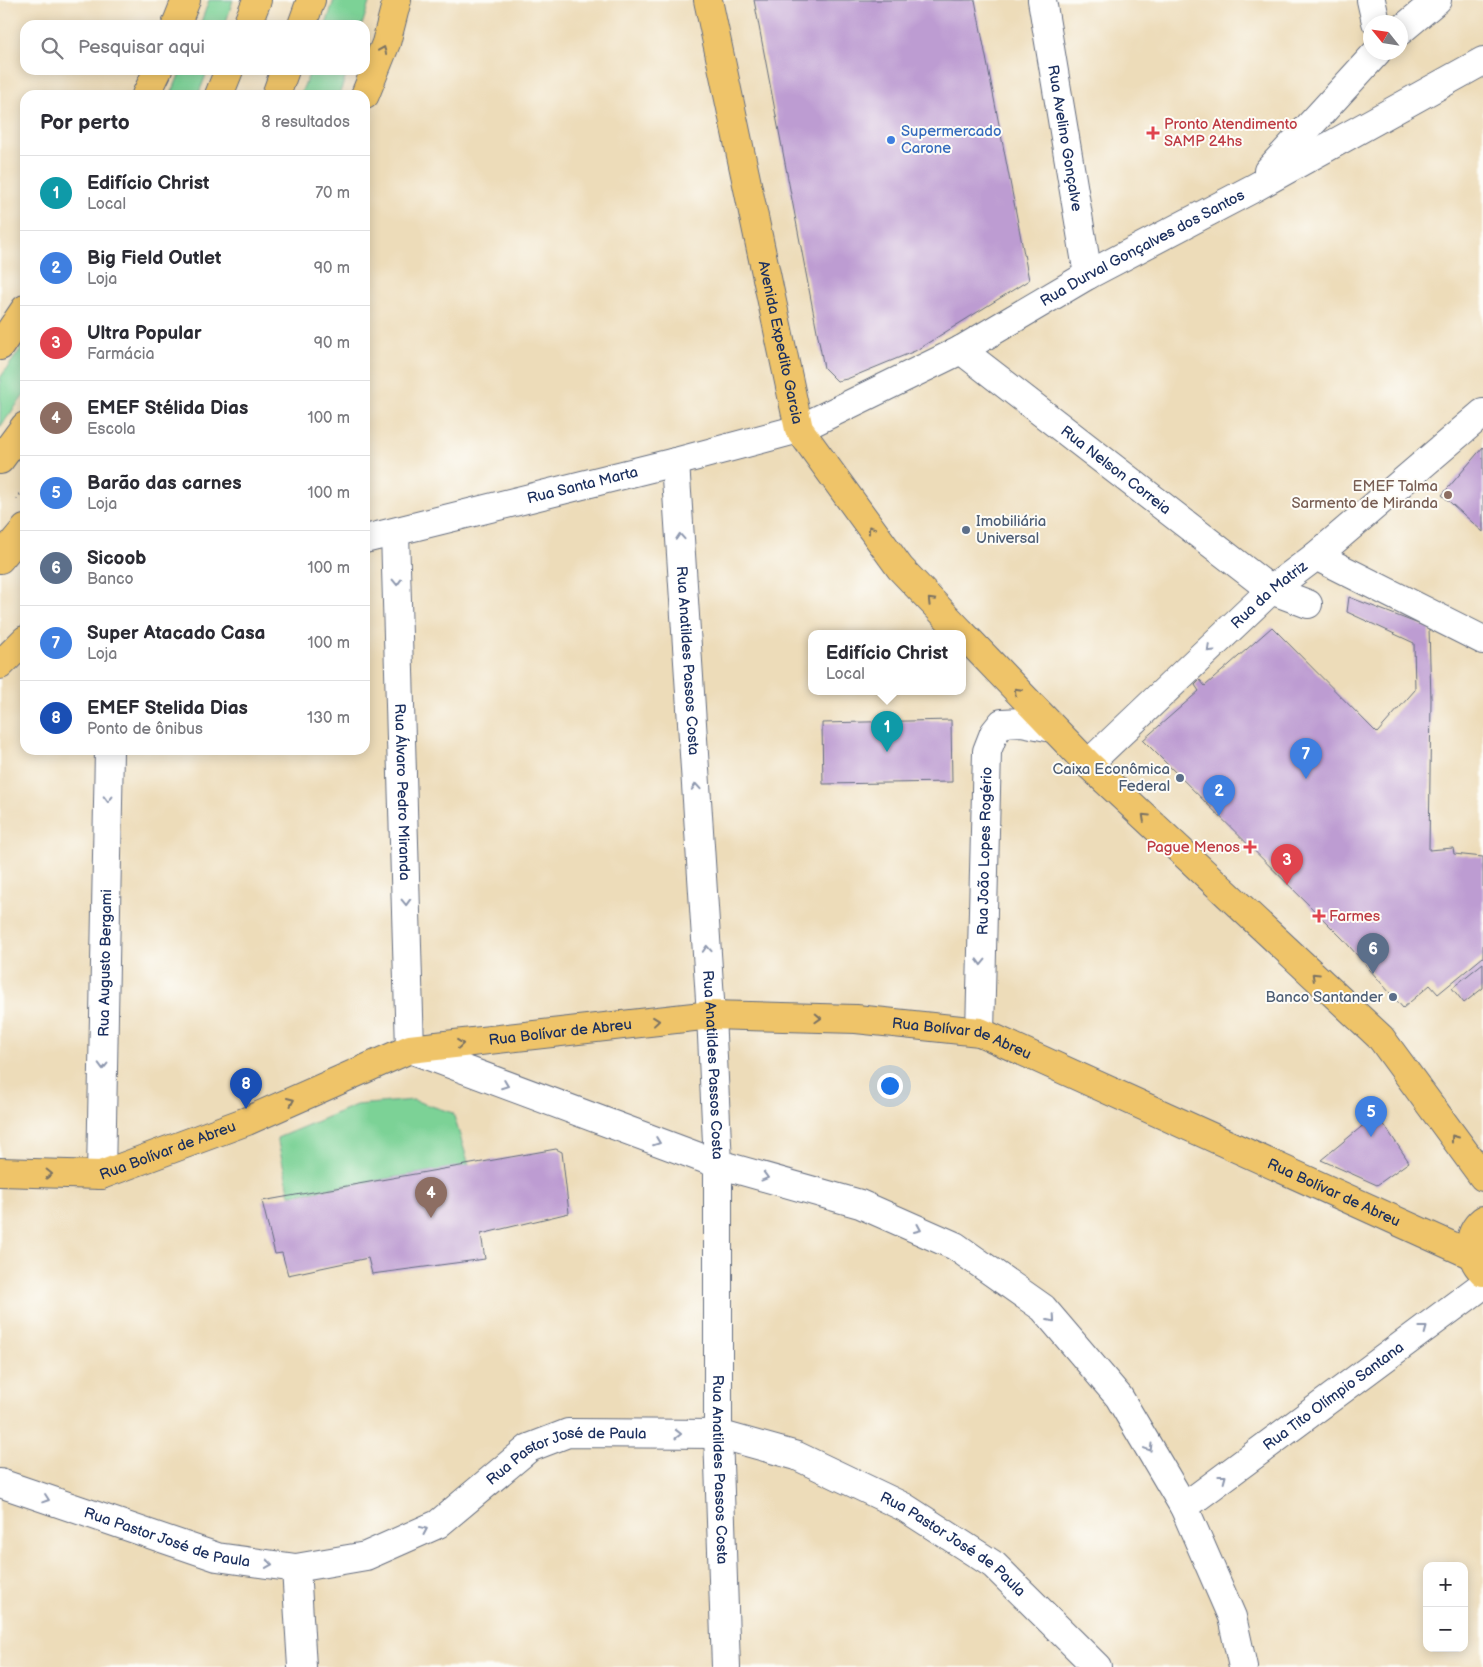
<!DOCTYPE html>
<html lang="pt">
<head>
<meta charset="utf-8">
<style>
  body { margin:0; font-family:"Balsamiq Sans",sans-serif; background:#f7f7f7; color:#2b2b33 }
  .controls { position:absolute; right:15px; bottom:15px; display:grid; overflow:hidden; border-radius:10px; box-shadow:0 2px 12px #0003 }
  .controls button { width:45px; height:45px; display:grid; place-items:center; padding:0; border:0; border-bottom:1px solid #e1e1e2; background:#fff; color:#2b2b33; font:25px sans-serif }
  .compass { position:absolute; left:1363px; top:15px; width:45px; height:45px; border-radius:50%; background:#fff; box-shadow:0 2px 12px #0003; rotate:300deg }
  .you { position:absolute; left:889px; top:1085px; width:18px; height:18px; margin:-12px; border:4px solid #fff; border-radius:50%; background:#1a73e8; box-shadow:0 0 0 8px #1a73e833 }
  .badge { display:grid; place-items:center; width:32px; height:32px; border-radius:50%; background:#b45309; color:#fff; font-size:16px; font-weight:700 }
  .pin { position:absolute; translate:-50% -41px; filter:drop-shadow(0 1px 2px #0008) }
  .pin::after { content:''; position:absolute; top:26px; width:18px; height:15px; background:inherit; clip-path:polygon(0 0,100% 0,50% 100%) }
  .popup { position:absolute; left:808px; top:630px; width:158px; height:65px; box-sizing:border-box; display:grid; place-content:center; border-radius:10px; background:#fff; filter:drop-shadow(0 1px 4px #0005); font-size:16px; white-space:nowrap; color:#7c7c81 }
  .popup b { font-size:19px; color:#2b2b33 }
  .popup::after { content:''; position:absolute; left:50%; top:100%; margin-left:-10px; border:10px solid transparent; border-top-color:#fff }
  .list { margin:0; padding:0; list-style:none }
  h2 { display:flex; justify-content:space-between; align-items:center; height:65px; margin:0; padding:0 20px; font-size:21px }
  h2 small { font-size:16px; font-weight:400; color:#7c7c81 }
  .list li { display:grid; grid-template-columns:32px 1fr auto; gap:15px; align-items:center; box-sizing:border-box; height:75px; padding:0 20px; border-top:1px solid #e1e1e2 }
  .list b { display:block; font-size:19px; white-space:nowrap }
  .list p { margin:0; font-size:16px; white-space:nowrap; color:#7c7c81 }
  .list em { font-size:16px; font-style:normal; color:#7c7c81 }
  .icon { flex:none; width:28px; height:28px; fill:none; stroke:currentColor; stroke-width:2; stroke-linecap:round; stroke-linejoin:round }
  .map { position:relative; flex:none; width:1483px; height:1667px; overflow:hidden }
  .search { position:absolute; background:#fff; box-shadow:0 2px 12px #0003; left:20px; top:20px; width:350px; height:55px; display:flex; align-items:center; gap:12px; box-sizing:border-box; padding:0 18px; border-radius:15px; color:#7c7c81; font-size:19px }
  .panel { position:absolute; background:#fff; box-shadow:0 2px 12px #0003; left:20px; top:90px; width:350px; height:665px; border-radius:15px }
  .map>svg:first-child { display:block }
  .green { fill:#7cd296; stroke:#4c807a }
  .building { fill:#bd9cd2 }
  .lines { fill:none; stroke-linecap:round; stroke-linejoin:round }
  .minor-casing { stroke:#646c7e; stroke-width:30 }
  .major-casing { stroke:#646c7e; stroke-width:30 }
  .path { stroke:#646c7e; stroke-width:3; stroke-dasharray:1 4; stroke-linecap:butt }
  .minor { stroke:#fff; stroke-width:28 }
  .major { stroke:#efc469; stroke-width:28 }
  .oneway { stroke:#7a7263 }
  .oneway2 { stroke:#8d97ae }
  .health-dot { fill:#e0444e; stroke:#fdfcf7; stroke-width:2 }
  .shop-dot { fill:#3f7fe0; stroke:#fdfcf7; stroke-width:2 }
  .education-dot { fill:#8d6e63; stroke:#fdfcf7; stroke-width:2 }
  .service-dot { fill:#5c6f8a; stroke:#fdfcf7; stroke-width:2 }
  .labels { text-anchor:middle; stroke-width:4; stroke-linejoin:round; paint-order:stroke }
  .health-label { font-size:15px; fill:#be3a42; stroke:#fdfcf7; text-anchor:start }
  .shop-label { font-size:15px; fill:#366cbe; stroke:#fdfcf7; text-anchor:start }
  .street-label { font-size:15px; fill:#1b2f5e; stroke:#fdfcf7 }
  .education-label { font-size:15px; fill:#785e54; stroke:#fdfcf7; text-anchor:end }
  .service-label { font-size:15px; fill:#4e5e75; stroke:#fdfcf7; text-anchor:end }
</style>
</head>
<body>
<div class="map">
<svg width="1483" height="1667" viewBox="0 0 1483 1667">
  <rect width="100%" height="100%" fill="#fdfcf7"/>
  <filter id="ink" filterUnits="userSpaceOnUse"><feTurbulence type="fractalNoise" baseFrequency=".02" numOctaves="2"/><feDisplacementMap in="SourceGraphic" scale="10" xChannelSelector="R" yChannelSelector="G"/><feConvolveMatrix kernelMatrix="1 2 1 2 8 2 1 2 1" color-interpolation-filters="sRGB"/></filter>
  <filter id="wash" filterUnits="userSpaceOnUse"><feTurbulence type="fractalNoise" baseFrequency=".0096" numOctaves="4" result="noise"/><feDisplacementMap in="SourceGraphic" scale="20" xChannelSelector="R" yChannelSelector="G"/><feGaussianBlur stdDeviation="1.12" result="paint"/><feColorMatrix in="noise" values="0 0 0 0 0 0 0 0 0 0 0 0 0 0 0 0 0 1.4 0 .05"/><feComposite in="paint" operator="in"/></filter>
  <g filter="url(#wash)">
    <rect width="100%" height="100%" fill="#eddcb9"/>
    <g class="green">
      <polygon points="209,0 233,0 225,25 200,25"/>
      <polygon points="334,0 370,0 362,25 326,25"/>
      <polygon points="181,70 208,70 198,95 171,95"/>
      <polygon points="311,70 348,70 339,95 300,95"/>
      <polygon points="25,343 25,394 0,427 0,378"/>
      <polygon points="413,1100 453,1113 469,1165 290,1195 277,1138 356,1105"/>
    </g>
    <g id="blocks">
      <g class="building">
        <polygon points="754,0 975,0 1029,280 915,351 847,379 837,381 824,368"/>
        <polygon points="1483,447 1483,532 1442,495"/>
        <polygon points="1349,597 1429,628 1431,700 1429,850 1453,848 1454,854 1483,857 1483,957 1438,994 1430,985 1403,1008 1343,939 1143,740 1199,691 1195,685 1200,680 1205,686 1272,627 1377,733 1415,690 1414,643 1347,612"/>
        <polygon points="951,720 952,782 823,784 822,723"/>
        <polygon points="1483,963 1483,988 1464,1003 1452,988"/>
        <polygon points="1377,1114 1409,1162 1377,1185 1321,1160"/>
        <polygon points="556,1149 562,1152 569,1213 481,1234 485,1259 372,1274 368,1258 288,1275 282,1253 275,1254 262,1201"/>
      </g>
    </g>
  </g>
  <g filter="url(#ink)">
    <use href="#blocks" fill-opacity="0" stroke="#646c7e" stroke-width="1"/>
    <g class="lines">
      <g class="minor-casing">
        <g id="minor">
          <path id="s1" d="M1042 0 1088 275"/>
          <polyline points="1371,0 1376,22"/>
          <polyline points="1400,31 1437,0"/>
          <polyline points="1268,171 1377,52"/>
          <path id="s2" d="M961 350 1271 590 1308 604"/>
          <path id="s3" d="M675 462 711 1015 718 1164V1434L726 1667"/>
          <path id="s4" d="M395 533 410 1049 718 1164 860 1204 955 1246 1043 1308 1119 1397 1184 1507 1232 1617 1243 1667"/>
          <path id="s5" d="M365 539 675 462 799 429 961 350 1088 275 1252 189 1483 61"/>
          <polyline points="1316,556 1483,413"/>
          <path id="s6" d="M1088 764 1271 590 1316 556 1483 640"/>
          <path id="s7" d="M980 1032 987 751 994 733 1002 723 1022 722 1052 728"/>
          <path id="s8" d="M101 1175 109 750"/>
          <path id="s9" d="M0 1483 217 1557 296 1568 366 1556 438 1524 529 1448 568 1433 718 1434 797 1456 904 1507 994 1565 1097 1667"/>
          <path id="s10" d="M1184 1507 1483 1285"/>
          <polyline points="296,1568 302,1667"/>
        </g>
      </g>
      <g class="major-casing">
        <g id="major">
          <path id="s11" d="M708 0 799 429 900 568 962 633"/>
          <polyline points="176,25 186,0"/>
          <polyline points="247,25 257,0"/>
          <polyline points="302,25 311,0"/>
          <polyline points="146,95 158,70"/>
          <polyline points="219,95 229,70"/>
          <polyline points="276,95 285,70"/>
          <polyline points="365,95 386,43 397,0"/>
          <polyline points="0,346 25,309"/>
          <polyline points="0,460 25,426"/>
          <polyline points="0,559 25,529"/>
          <polyline points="962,633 1088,764 1381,1038 1483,1177"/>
          <polyline points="0,665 25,640"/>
          <path id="s12" d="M0 1172 101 1175 247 1121 410 1049 711 1015 856 1019 980 1032 1472 1255"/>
          <path d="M1483 1220C1466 1234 1468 1257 1483 1272"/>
        </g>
      </g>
      <polyline class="path" points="16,499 25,487"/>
      <use href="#minor" class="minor"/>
      <use href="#major" class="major"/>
    </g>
    <defs><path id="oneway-chevron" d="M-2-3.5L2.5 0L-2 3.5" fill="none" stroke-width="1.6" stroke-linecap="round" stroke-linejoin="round" transform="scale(1.25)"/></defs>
    <g class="oneway">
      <use href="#oneway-chevron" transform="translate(383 50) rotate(-68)"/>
      <use href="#oneway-chevron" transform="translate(871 529) rotate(-126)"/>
      <use href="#oneway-chevron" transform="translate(931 601) rotate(-134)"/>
      <use href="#oneway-chevron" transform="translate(1017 691) rotate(-134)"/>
      <use href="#oneway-chevron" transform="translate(1145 817) rotate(-137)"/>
      <use href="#oneway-chevron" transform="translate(1315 976) rotate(-137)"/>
      <use href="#oneway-chevron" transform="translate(818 1018) rotate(2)"/>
      <use href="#oneway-chevron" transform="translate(656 1021) rotate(-6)"/>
      <use href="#oneway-chevron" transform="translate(460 1044) rotate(-6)"/>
      <use href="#oneway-chevron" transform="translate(291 1101) rotate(-24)"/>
      <use href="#oneway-chevron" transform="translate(1454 1138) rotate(-126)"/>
      <use href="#oneway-chevron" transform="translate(49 1174) rotate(1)"/>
    </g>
    <g class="oneway2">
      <use href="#oneway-chevron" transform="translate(680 537) rotate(-94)"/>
      <use href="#oneway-chevron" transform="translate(397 582) rotate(88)"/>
      <use href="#oneway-chevron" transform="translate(1210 649) rotate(136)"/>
      <use href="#oneway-chevron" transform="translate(696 787) rotate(-94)"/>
      <use href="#oneway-chevron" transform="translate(108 799) rotate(91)"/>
      <use href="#oneway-chevron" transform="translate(406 902) rotate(88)"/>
      <use href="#oneway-chevron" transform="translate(707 949) rotate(-94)"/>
      <use href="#oneway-chevron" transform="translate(981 962) rotate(92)"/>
      <use href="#oneway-chevron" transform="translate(103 1066) rotate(91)"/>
      <use href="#oneway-chevron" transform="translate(505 1085) rotate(21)"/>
      <use href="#oneway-chevron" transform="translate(657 1142) rotate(21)"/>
      <use href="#oneway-chevron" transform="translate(765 1177) rotate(15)"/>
      <use href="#oneway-chevron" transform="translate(918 1229) rotate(24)"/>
      <use href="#oneway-chevron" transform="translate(1052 1319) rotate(49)"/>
      <use href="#oneway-chevron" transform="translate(1424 1329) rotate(-37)"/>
      <use href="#oneway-chevron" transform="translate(678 1434)"/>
      <use href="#oneway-chevron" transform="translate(1149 1448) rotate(59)"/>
      <use href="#oneway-chevron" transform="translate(1223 1478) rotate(-37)"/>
      <use href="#oneway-chevron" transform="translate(46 1499) rotate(19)"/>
      <use href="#oneway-chevron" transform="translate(424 1530) rotate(-24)"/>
      <use href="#oneway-chevron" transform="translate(269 1564) rotate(8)"/>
    </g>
  </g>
  <g class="health-dot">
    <path d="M1150.5 125.5h5v5h5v5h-5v5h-5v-5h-5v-5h5z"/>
    <path d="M1247.5 839.5h5v5h5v5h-5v5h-5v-5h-5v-5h5z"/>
    <path d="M1316.5 908.5h5v5h5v5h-5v5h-5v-5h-5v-5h5z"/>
  </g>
  <circle class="shop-dot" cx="891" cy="140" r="5"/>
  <circle class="education-dot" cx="1448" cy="495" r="5"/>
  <g class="service-dot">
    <circle cx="966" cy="530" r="5"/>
    <circle cx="1180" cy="778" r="5"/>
    <circle cx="1393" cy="997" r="5"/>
  </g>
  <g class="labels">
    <g class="health-label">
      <text x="1164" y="129">Pronto Atendimento<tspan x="1164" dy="17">SAMP 24hs</tspan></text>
      <text x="1240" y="852" text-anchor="end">Pague Menos</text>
      <text x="1329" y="921">Farmes</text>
    </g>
    <g class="shop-label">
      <text x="901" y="136">Supermercado<tspan x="901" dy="17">Carone</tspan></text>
    </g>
    <g class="street-label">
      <text dy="5" stroke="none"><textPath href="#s1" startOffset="140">Rua Avelino Gonçalve</textPath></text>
      <text dy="5" stroke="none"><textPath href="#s5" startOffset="836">Rua Durval Gonçalves dos Santos</textPath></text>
      <text dy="5" stroke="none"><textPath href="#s11" startOffset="350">Avenida Expedito Garcia</textPath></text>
      <text dy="5" stroke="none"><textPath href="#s2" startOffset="196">Rua Nelson Correia</textPath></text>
      <text dy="5" stroke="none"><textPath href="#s5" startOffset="224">Rua Santa Marta</textPath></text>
      <text dy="5" stroke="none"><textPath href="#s6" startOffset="248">Rua da Matriz</textPath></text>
      <text dy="5" stroke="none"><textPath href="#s3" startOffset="199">Rua Anatildes Passos Costa</textPath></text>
      <text dy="5" stroke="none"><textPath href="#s4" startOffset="259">Rua Álvaro Pedro Miranda</textPath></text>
      <text dy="5" stroke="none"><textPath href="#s7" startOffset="181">Rua João Lopes Rogério</textPath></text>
      <text dy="5" stroke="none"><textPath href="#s8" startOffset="212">Rua Augusto Bergami</textPath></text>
      <text dy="5" stroke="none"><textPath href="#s12" startOffset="586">Rua Bolívar de Abreu</textPath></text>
      <text dy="5" stroke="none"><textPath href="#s12" startOffset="991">Rua Bolívar de Abreu</textPath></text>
      <text dy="5" stroke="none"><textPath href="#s3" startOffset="604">Rua Anatildes Passos Costa</textPath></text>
      <text dy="5" stroke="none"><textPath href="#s12" startOffset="172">Rua Bolívar de Abreu</textPath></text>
      <text dy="5" stroke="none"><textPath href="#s12" startOffset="1396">Rua Bolívar de Abreu</textPath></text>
      <text dy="5" stroke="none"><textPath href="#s10" startOffset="186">Rua Tito Olímpio Santana</textPath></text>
      <text dy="5" stroke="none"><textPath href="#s9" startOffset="611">Rua Pastor José de Paula</textPath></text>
      <text dy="5" stroke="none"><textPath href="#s3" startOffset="1009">Rua Anatildes Passos Costa</textPath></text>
      <text dy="5" stroke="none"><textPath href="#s9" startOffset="176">Rua Pastor José de Paula</textPath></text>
      <text dy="5" stroke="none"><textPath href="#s9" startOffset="1031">Rua Pastor José de Paula</textPath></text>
    </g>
    <g class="education-label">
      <text x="1438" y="491">EMEF Talma<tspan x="1438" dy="17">Sarmento de Miranda</tspan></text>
    </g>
    <g class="service-label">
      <text x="976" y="526" text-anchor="start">Imobiliária<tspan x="976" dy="17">Universal</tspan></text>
      <text x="1170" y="774">Caixa Econômica<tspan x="1170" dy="17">Federal</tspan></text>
      <text x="1383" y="1002">Banco Santander</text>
    </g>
  </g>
</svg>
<div class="controls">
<button>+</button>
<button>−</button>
</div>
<svg class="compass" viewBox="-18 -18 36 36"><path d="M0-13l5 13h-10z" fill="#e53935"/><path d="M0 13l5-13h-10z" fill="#7c7c81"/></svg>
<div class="you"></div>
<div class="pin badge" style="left:887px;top:752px;background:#0f9aa8">1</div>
<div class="popup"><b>Edifício Christ</b>Local</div>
<div class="pin badge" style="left:1219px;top:816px;background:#3f7fe0">2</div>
<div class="pin badge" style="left:1287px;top:885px;background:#e0444e">3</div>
<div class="pin badge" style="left:431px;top:1218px;background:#8d6e63">4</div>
<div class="pin badge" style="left:1371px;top:1137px;background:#3f7fe0">5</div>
<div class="pin badge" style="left:1373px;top:974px;background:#5c6f8a">6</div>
<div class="pin badge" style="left:1306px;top:779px;background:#3f7fe0">7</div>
<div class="pin badge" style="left:246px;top:1109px;background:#1a4fb4">8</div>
<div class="search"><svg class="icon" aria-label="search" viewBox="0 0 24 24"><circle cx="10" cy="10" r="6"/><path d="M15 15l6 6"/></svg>Pesquisar aqui</div>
<section class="panel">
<h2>Por perto<small>8 resultados</small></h2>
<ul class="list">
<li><span class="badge" style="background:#0f9aa8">1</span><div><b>Edifício Christ</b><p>Local</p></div><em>70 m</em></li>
<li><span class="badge" style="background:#3f7fe0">2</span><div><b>Big Field Outlet</b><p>Loja</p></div><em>90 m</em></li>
<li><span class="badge" style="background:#e0444e">3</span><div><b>Ultra Popular</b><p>Farmácia</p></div><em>90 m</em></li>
<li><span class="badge" style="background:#8d6e63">4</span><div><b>EMEF Stélida Dias</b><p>Escola</p></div><em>100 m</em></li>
<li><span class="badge" style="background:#3f7fe0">5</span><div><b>Barão das carnes</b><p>Loja</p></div><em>100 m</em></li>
<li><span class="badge" style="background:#5c6f8a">6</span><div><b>Sicoob</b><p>Banco</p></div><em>100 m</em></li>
<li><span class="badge" style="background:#3f7fe0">7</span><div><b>Super Atacado Casa</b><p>Loja</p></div><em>100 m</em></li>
<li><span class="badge" style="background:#1a4fb4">8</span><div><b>EMEF Stelida Dias</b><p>Ponto de ônibus</p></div><em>130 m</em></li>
</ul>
</section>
</div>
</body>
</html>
